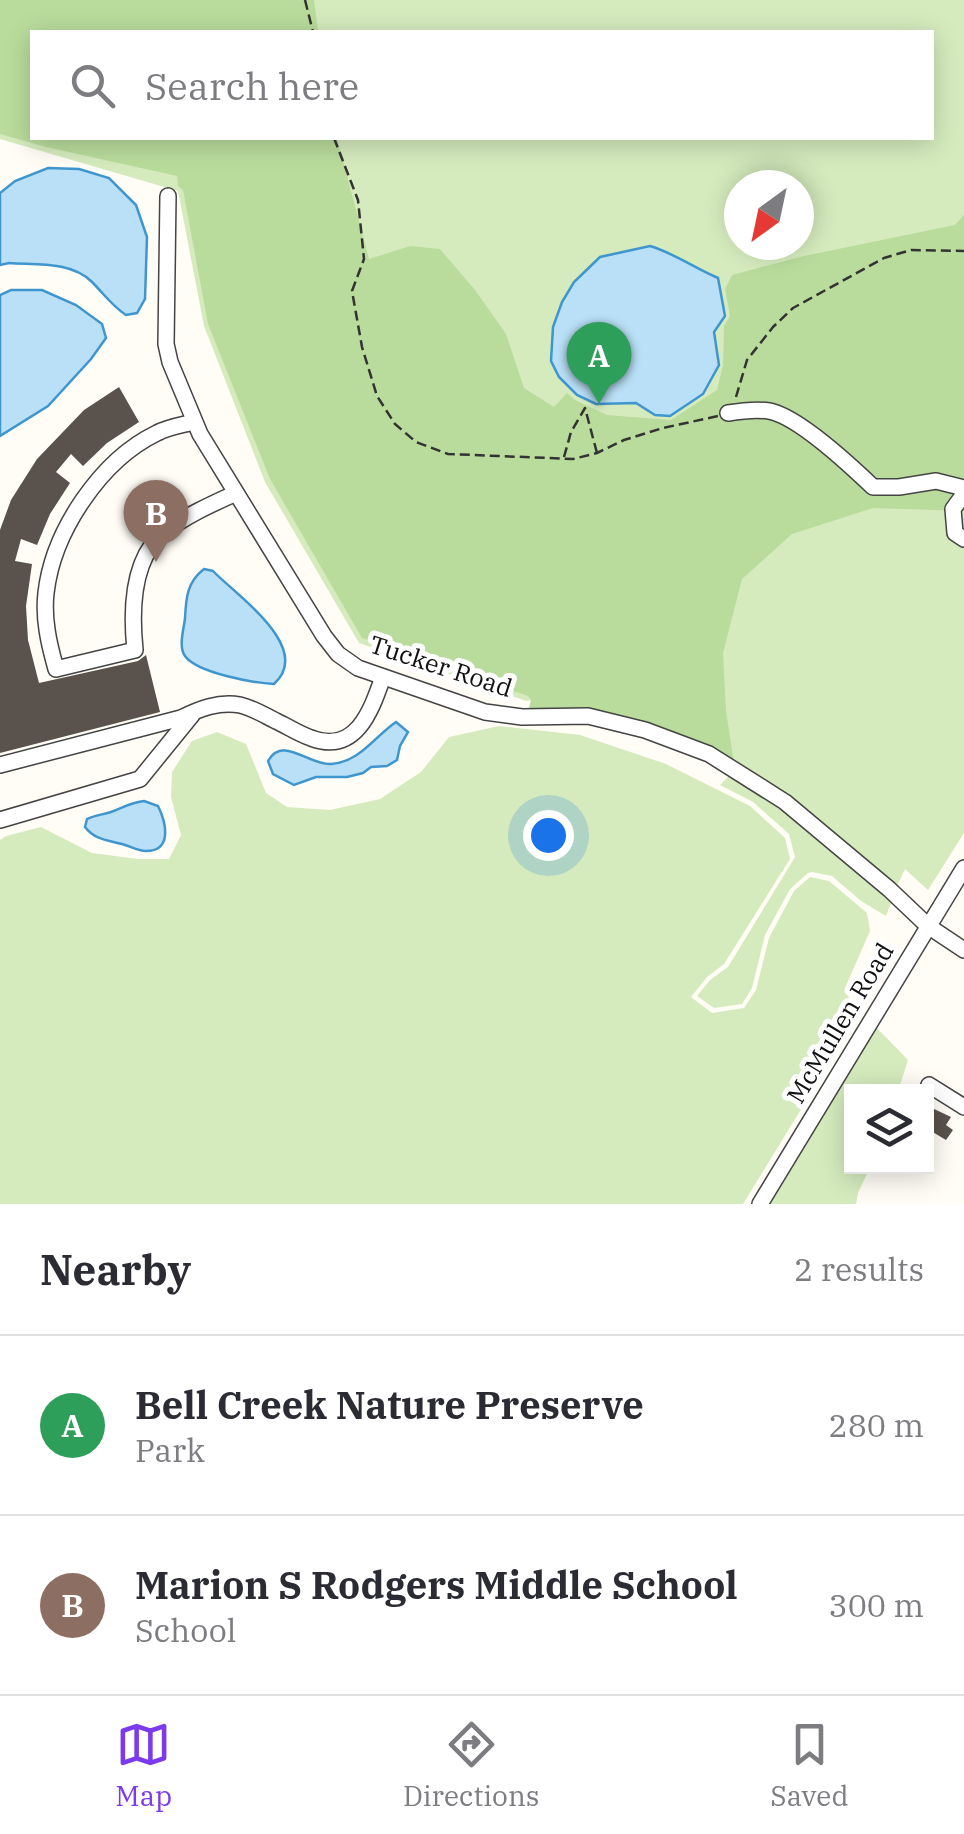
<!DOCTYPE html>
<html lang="en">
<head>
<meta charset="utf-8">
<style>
  body { margin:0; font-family:"IBM Plex Serif",serif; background:#f7f7f7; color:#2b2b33 }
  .controls { position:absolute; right:30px; bottom:30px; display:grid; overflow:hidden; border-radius:0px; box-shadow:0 5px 25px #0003 }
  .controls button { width:90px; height:90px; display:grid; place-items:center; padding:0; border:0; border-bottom:2px solid #e1e1e2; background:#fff; color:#2b2b33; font:50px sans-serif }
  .compass { position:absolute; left:724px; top:170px; width:90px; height:90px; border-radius:50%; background:#fff; box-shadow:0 5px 25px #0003; rotate:213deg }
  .you { position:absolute; left:548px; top:835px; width:35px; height:35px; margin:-25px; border:8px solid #fff; border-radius:50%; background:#1a73e8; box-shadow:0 0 0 15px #1a73e833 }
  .badge { display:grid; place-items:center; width:65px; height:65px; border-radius:50%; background:#7c3aed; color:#fff; font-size:32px; font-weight:700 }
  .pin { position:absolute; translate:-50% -82px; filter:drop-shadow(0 2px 5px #0008) }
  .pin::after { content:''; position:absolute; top:52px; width:35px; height:30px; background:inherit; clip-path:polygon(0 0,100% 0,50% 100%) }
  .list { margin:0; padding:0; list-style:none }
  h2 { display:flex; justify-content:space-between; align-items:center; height:130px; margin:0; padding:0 40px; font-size:42px }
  h2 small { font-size:32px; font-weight:400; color:#7c7c81 }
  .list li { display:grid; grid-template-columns:65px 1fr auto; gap:30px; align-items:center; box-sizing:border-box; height:180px; padding:0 40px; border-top:2px solid #e1e1e2 }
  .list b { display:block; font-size:38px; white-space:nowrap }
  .list p { margin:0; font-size:32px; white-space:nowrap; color:#7c7c81 }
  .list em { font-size:32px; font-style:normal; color:#7c7c81 }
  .icon { flex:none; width:55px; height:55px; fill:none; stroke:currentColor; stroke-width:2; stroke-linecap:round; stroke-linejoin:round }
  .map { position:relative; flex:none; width:964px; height:1204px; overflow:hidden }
  .search { position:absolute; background:#fff; box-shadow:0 5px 25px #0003; left:30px; right:30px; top:30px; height:110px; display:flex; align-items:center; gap:25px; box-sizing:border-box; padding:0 35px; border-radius:0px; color:#7c7c81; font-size:38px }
  .sheet { height:490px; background:#fff }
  nav { display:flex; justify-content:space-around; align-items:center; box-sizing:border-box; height:140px; border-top:2px solid #e1e1e2; background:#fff; font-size:28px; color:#7c7c81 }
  nav a { display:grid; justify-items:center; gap:5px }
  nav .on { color:#7c3aed }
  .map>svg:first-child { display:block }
  .green { fill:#d5ebbd; fill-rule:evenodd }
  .forest { fill:#b9dc9c }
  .water { fill:#b9e0f7; stroke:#3f96cf; stroke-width:2.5 }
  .building { fill:#5a524d }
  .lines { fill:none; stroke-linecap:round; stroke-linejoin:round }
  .minor-casing { stroke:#444; stroke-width:18 }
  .path { stroke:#333; stroke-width:2.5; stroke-dasharray:10 5; stroke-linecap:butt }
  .minor { stroke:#fff; stroke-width:15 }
  .labels { text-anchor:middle; stroke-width:10; stroke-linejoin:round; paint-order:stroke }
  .street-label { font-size:25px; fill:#111; stroke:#fff }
</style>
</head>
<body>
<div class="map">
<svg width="964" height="1204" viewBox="0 0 964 1204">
  <rect width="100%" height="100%" fill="#fffdf5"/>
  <g class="green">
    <path d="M0 0H964V833L928 890 905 869 896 888 631 682 526 701 359 643 265 482 204 326 178 191 0 139ZM32 32H932V138H32ZM739 185H799V245H739Z"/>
    <polygon points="499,726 580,735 666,764 750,806 785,838 790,859 724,964 707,977 691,997 712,1013 744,1008 756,990 769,938 794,891 810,877 829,881 867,913 870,931 845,988 857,1018 743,1204 0,1204 0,840 6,836 41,827 92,853 138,859 169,859 181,835 171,797 172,772 192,741 217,732 246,744 266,793 287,807 330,810 380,799 421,772 449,737"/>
    <polygon points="730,775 781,807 892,900 886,916 861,901 832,876 812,872 808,873 790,889 765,935 752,988 742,1004 714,1008 697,996 710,980 728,967 795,857 789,834 753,802 720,785"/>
    <polygon points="874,1025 908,1060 898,1091 852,1092 852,1166 870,1167 858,1193 856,1204 766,1204"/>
  </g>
  <polygon class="forest" points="0,0 314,0 318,32 32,32 32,138 337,138 369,259 410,246 440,249 475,290 506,334 524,388 554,407 567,393 575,400 607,415 671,420 717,390 723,365 724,326 730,316 725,289 732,275 804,256 955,225 964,215 964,511 873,508 792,534 742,579 723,653 726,711 734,763 711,749 528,711 531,700 528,696 362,638 270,479 208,324 183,190 178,186 177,176 46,147 0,134"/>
  <g class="water">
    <path d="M48 168 79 169 109 178 136 205 147 237 145 299 137 313 126 315C112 306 104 294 92 282 71 261 36 265 9 263L0 265V193L15 181Z"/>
    <path d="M650 246C674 253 694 268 718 278L725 316 714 332 719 365 703 394 670 416 655 415 636 403 596 404 577 395 559 377 551 361 553 327 562 302 574 282 600 257Z"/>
    <polygon points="11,290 42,290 76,305 102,324 106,338 91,359 48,406 0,436 0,295"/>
    <path d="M204 569 213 571C237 596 314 648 274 684 254 683 197 673 185 656 178 646 184 629 185 618 186 598 187 582 204 569Z"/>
    <path d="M396 722 408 732 400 746 397 760 387 766 371 767 363 773 347 777H316L294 785 273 774 268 761C283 735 308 765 331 764 360 762 374 737 396 722Z"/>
    <path d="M144 801 158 806C166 822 173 851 146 851 138 851 130 846 122 844 107 840 95 840 85 827L87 819C95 815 102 815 111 812 124 807 129 803 144 801Z"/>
  </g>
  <g class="building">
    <polygon points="119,387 139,422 107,443 83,466 71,454 56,472 70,483 50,514 37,545 21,539 15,561 32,564 26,606 28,640 39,683 138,661 146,655 160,712 0,753 0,530 11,500 37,459 84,410"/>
    <polygon points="932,1108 951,1117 946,1125 953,1130 946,1140 926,1128 926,1118"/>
  </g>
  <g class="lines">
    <g class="minor-casing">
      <g id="minor">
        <polyline points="168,196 166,344 170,362 200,434 324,636 338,654 358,668 485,712 522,717 588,716 645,730 709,754 785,802 889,889 928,926 964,950"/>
        <path d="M728 413C740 411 757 409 769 411 798 416 851 466 873 487H899L936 481 964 488"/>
        <path d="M194 422C182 425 168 427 157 433 101 460 53 531 46 593 43 619 49 644 56 669L135 650C131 611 131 557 166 531 187 515 212 504 236 493"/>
        <polyline points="964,494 953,509 955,533 964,539"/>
        <path d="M0 765 181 718C199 709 219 701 240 705 253 708 264 715 276 721 287 726 299 734 311 738 356 755 371 711 383 677"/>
        <polyline points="0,820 140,779 192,715"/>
        <polyline points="929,1085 964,1107"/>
        <polyline points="760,1204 964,868"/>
      </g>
    </g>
    <g class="path">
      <polyline points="305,0 313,32"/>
      <polyline points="334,138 358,200 364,259 352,291 362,347 377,396 395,424 416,442 448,454 573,459 597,453 624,440 663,428 718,416"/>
      <polyline points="736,397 747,360 773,327 793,308 884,258 911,250 964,251"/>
      <polyline points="564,457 571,432 585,408 597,453"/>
    </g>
    <use href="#minor" class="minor"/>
  </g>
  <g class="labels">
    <g class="street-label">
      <text transform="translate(441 666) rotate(18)" y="9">Tucker Road</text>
      <text transform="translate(840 1023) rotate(-59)" y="9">McMullen Road</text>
    </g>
  </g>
</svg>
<div class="controls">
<button><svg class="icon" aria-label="layers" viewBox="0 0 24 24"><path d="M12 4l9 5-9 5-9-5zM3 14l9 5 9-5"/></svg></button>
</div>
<svg class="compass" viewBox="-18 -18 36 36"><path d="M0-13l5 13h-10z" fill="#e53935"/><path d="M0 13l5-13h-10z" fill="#7c7c81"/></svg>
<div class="you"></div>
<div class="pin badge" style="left:599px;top:404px;background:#2e9e5b">A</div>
<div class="pin badge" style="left:156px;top:562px;background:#8d6e63">B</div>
<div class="search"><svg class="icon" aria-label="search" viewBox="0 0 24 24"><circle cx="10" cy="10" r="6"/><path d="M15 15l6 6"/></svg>Search here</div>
</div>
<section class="sheet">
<h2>Nearby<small>2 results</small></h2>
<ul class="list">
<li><span class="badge" style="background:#2e9e5b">A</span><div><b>Bell Creek Nature Preserve</b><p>Park</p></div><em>280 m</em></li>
<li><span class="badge" style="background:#8d6e63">B</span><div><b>Marion S Rodgers Middle School</b><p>School</p></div><em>300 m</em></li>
</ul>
</section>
<nav>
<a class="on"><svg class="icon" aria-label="map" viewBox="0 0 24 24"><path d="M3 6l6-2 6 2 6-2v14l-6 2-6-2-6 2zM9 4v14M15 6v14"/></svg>Map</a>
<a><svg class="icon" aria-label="directions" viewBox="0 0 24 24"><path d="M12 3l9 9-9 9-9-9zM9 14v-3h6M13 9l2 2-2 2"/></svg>Directions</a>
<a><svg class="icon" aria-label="saved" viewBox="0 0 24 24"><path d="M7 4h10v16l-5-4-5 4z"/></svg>Saved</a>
</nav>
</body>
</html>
